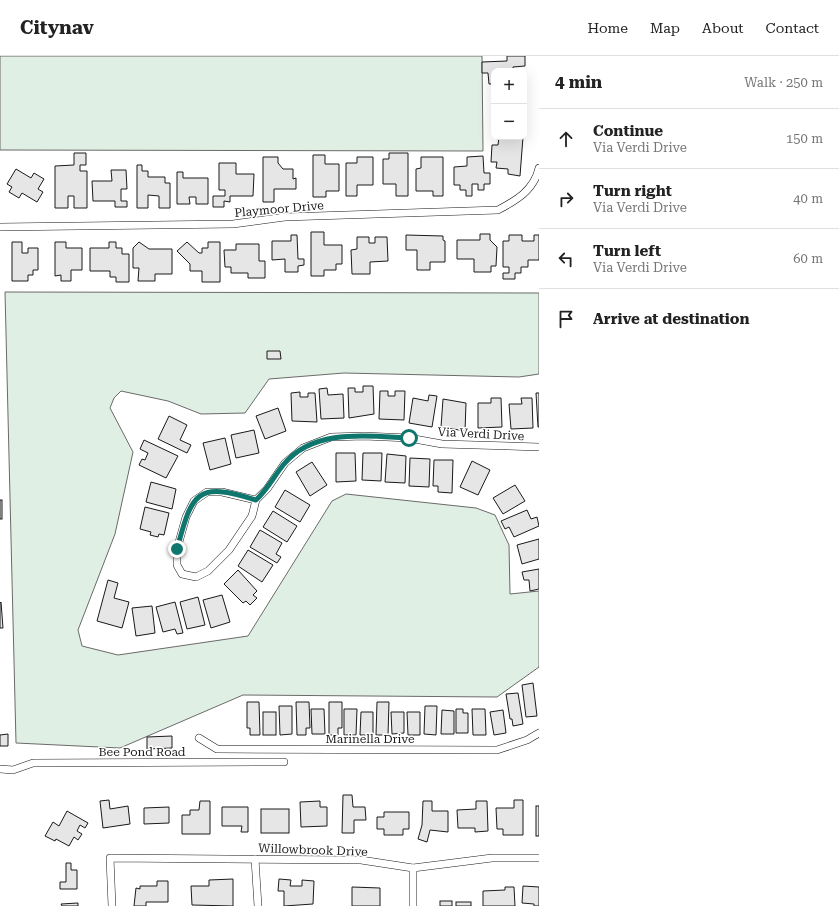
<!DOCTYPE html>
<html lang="en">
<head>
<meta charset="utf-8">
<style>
  body { margin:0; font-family:"Roboto Serif",serif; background:#f6f6f6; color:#222 }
  .controls { position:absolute; right:12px; top:12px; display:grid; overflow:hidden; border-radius:8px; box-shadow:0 4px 16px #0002 }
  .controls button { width:36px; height:36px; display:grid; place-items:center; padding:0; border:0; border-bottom:1px solid #e0e0e0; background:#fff; color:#222; font:20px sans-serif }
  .stop { position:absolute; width:12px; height:12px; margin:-9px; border:3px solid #0f766e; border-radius:50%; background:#fff }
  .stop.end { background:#0f766e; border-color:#fff; box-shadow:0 1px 4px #0008 }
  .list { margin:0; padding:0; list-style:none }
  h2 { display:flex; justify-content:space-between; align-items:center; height:52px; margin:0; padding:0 16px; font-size:17px }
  h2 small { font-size:13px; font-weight:400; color:#767676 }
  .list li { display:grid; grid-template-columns:26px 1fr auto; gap:12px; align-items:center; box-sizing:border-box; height:60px; padding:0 16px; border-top:1px solid #e0e0e0 }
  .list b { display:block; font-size:15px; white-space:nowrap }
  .list p { margin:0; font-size:13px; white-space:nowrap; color:#767676 }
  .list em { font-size:13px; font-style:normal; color:#767676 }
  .icon { flex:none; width:22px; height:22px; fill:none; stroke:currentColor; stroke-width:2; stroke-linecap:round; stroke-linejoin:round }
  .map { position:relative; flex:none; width:539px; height:850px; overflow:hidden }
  header { display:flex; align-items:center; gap:24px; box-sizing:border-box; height:56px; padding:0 20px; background:#fff; border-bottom:1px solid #e0e0e0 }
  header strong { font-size:19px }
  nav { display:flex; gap:22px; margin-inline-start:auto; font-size:14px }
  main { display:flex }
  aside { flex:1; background:#fff }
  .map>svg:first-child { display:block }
  .green { fill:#e0efe3; stroke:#6a6a6a }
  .building { fill:#e6e6e6; stroke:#1a1a1a }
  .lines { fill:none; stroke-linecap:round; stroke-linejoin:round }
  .street-casing { stroke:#1a1a1a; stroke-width:8 }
  .street { stroke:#fff; stroke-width:7 }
  .route { stroke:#0f766e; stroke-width:5 }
  .labels { text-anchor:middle; stroke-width:3; stroke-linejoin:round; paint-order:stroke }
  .street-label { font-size:12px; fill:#1a1a1a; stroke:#fff }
</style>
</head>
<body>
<header>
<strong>Citynav</strong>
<nav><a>Home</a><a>Map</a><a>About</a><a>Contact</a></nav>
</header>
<main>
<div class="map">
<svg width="539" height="850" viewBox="0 0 539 850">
  <rect width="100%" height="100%" fill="#fff"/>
  <g class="green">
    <polygon points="0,0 482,0 483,95 0,94"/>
    <polygon points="5,236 539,237 539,318 519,321 344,317 269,323 245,357 201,358 168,345 121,335 114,342 110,352 133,396 115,478 78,574 82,590 118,599 248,580 332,445 346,438 476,452 495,459 509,489 510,538 539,535 539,611 497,641 243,639 120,692 16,687"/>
  </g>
  <g class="building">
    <polygon points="507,0 525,0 525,10 513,11 513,15 494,15 494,28 489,28 488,17 482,17 482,6 507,5"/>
    <polygon points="499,81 523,81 520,120 508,118 508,113 496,112 497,106 491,106 492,89 498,89"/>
    <polygon points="74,97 86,97 86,109 80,109 80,115 87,115 87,152 74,152 74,140 68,140 68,152 55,152 55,110 74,109"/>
    <polygon points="389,97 408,97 408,140 396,140 396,128 383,128 383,103 389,103"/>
    <polygon points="313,99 325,99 325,108 339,108 339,135 326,135 326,141 313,141"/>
    <polygon points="483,100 484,117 490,117 490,128 484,128 484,134 478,134 478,128 472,128 472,140 466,140 466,134 460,134 460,129 454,129 454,111 467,110 467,101"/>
    <polygon points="263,101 278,101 278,107 283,113 293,113 293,123 296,122 296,133 274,133 274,146 263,146"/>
    <polygon points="357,101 373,101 373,129 357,129 357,140 346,140 346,107 357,107"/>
    <polygon points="421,101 443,101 443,140 433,140 433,135 416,135 416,113 421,112"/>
    <polygon points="219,107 236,107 236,118 254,118 253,140 230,140 230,146 224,145 224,151 213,151 213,140 225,140 225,134 219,134"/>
    <polygon points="137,109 142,109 142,115 148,115 148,121 165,121 165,127 170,127 170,152 159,152 159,140 148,139 148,152 137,152"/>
    <polygon points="16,113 31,122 34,117 44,123 38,133 43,136 37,146 22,137 19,142 9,136 12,131 7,128"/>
    <polygon points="111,114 126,114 127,133 121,133 121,145 127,145 127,151 115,151 115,145 93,145 92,125 112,125"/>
    <polygon points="177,116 183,116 183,122 208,122 208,148 196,148 196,141 189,141 190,148 177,148"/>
    <polygon points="311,176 324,176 324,189 342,189 342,208 336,208 336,214 324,214 324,220 311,220"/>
    <polygon points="480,178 490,178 490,184 497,191 496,210 491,210 491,216 474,216 474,203 457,203 457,184 480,184"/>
    <polygon points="291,179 297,179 298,203 304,203 304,209 298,210 298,216 285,216 285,203 272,204 272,185 291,185"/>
    <polygon points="406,179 443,180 443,184 445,185 445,206 430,206 430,214 417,214 417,194 406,194"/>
    <polygon points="509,179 522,179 522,185 534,185 534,179 539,179 539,204 528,204 528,211 521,211 521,217 515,217 515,223 503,223 503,217 509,217 509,211 503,211 503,185 509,185"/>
    <polygon points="357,181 369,181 369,187 375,187 375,181 387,181 388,205 370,206 370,218 352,218 351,194 357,193"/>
    <polygon points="12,186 22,186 22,197 28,197 28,192 38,192 38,214 33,214 33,219 28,219 28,225 12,225"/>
    <polygon points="55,186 66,186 66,192 82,192 82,214 71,214 71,225 61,225 61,219 55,220"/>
    <polygon points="109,186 116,186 116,192 122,192 122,198 129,198 129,226 116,226 116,221 110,221 110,215 90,215 90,192 109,192"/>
    <polygon points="139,186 149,193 172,193 172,218 155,218 155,225 138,225 139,212 133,212 133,192"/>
    <polygon points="187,186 199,197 202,197 202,192 208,192 208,186 220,186 220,226 202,226 202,215 190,215 190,208 177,195"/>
    <polygon points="236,188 259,188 259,205 265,205 265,222 248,222 248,217 231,217 231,211 225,211 224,194 236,194"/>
    <polygon points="267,295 280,295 281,303 267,303"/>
    <polygon points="363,330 373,330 374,358 349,362 348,332 355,332 355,336 363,336"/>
    <polygon points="327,332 328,339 343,338 344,362 321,363 319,333"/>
    <polygon points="380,335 388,335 388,340 395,340 395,335 405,335 404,364 379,363"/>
    <polygon points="300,336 300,341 308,341 308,337 315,337 317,366 292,365 291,337"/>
    <polygon points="536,337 539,337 539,371 538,371"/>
    <polygon points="429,339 437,340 432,371 409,367 413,342 428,345"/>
    <polygon points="491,342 501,342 502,371 478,372 478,347 491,347"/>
    <polygon points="521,342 532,342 533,372 511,373 509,348 522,348"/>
    <polygon points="443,343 466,347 465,375 441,371"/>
    <polygon points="278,352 286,375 265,383 256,360"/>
    <polygon points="169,360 187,369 180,384 191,389 187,397 158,383"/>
    <polygon points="254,374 259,397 236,402 231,379"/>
    <polygon points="225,382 231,408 210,414 203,387"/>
    <polygon points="144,384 178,400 166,422 139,409 142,403 145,404 148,397 140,393"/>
    <polygon points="336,397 355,397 356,425 336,426"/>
    <polygon points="363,397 382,397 381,425 362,424"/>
    <polygon points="387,398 406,400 405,427 385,426"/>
    <polygon points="410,402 430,403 429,431 409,430"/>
    <polygon points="434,404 453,404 452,437 438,436 438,430 433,430"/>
    <polygon points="472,405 490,414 478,439 460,431"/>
    <polygon points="312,406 327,429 310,440 296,416"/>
    <polygon points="151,426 176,433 172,453 146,446"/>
    <polygon points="515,429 525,445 503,458 493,442"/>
    <polygon points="285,434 310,449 300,466 275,451"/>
    <rect x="0" y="444" width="2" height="19"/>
    <polygon points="145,451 169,457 164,479 159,478 158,481 150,479 151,476 140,473"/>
    <polygon points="527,454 531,463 537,461 539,470 514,481 509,471 505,473 501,465"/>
    <polygon points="273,455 297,470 287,486 263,471"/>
    <polygon points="260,474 282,487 276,498 281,501 277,507 250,491"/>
    <polygon points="539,483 539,503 522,508 517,489"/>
    <polygon points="248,494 273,509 262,526 238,510"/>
    <polygon points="539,513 539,533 530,535 529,524 524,524 522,516"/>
    <polygon points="238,514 257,535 253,539 257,542 250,549 246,545 243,547 224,528"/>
    <polygon points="108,524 118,527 114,542 129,546 122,572 97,565"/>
    <polygon points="222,539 230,566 211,572 203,544"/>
    <polygon points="198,541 205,569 187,573 180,546"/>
    <polygon points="1,546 3,572 0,572 0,547"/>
    <polygon points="175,546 183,577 177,578 175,573 163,576 156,551"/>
    <polygon points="152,550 155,577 136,580 132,552"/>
    <polygon points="533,627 537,660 526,661 522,629"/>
    <polygon points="518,637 523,668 513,670 512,663 510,663 506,638"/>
    <polygon points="247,646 259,646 260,679 250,679 250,672 247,672"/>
    <polygon points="296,646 309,646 310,672 306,672 306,679 297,679"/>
    <polygon points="329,646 342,646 342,672 338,672 338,679 329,679"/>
    <polygon points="377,646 389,646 388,679 376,679"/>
    <polygon points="279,650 292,650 292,678 280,679"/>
    <polygon points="425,650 437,650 436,679 424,678"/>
    <polygon points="311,653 324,653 325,678 312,678"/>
    <polygon points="344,653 357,653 356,679 344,679"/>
    <polygon points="456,653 463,653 463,657 468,657 468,677 456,677"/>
    <polygon points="472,653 485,653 486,679 473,679"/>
    <polygon points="442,654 454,655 454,678 441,678"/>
    <polygon points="503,654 506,677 494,679 490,656"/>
    <rect x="263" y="656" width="13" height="23"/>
    <polygon points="361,656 373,656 373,679 360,679"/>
    <polygon points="391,656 404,656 404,677 392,678"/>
    <polygon points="407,656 420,656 420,679 408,679"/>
    <polygon points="8,678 8,690 0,690 0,679"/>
    <polygon points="172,680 172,692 147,693 147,681"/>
    <polygon points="343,739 352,739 353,751 365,751 366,764 354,764 354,777 342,777"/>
    <polygon points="109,744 110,753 128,750 130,768 103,772 100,745"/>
    <polygon points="514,744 523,744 523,779 503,779 503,773 497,773 496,752 514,752"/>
    <polygon points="200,745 210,745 210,778 182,778 182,759 190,759 190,754 199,754"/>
    <polygon points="320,745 320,751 327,751 327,770 301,771 300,746"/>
    <polygon points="423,745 432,745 432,755 448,755 448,776 430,774 427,786 418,783 422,769"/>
    <polygon points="476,745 487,745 488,775 475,776 475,772 458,772 457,754 476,753"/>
    <rect x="536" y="750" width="3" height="30"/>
    <polygon points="169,751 169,767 144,768 144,752"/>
    <polygon points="222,751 248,751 248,776 241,776 242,770 222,770"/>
    <rect x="261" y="753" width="28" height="24"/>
    <polygon points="67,755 88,767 85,772 80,769 77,775 82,778 78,784 74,781 69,790 56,783 55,785 45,780 53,766 59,770"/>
    <polygon points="384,756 409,756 409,773 403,773 403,779 384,779 384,773 377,773 377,761 384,761"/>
    <polygon points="66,807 71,807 71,814 77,814 77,833 60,833 60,826 66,826"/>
    <polygon points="233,823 233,850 192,849 191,830 209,830 209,824"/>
    <polygon points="279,823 291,824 290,830 302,830 302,824 314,825 313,848 284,850 284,835 278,835"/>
    <polygon points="157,825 168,825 168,846 146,846 146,850 134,850 136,832 140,833 140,830 157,830"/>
    <polygon points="523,830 539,831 539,850 534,850 534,848 522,847"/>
    <polygon points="352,831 380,832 380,850 352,850"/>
    <polygon points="505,831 514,831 515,850 483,850 483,835 505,834"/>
    <rect x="440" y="845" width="12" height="5"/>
    <rect x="456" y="846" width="15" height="4"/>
    <polygon points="78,847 78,850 62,850 61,848"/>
  </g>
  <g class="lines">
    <g class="street-casing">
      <g id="street">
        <path d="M0 171 233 168 285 161 498 154C517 144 534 134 539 112"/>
        <polyline points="256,444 222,436 207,436 194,445 186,461 177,493 177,509 182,518 196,521 208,515 229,494 252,460 256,444 267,433 285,407 303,392 331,381 364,380 409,382 442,388 539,391"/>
        <polyline points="199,682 217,693 497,694 527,684 539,677"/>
        <polyline points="0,713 13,714 33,707 284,706"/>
        <polyline points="255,803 258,850"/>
        <polyline points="413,812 413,850"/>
        <polyline points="112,850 110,802 361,804 413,812 492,802 539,802"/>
      </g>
    </g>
    <use href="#street" class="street"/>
  </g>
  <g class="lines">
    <path class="route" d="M177 493C192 437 196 425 256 444 268 433 274 420 284 408 314 372 367 380 409 382"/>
  </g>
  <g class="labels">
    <g class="street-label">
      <text transform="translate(279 153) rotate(-5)" y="4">Playmoor Drive</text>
      <text transform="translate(481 378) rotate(3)" y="4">Via Verdi Drive</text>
      <text x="370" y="687">Marinella Drive</text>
      <text x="142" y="700">Bee Pond Road</text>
      <text transform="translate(313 794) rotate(2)" y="4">Willowbrook Drive</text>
    </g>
  </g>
</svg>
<div class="controls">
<button>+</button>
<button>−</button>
</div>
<div class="stop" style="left:409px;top:382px"></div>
<div class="stop end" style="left:177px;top:493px"></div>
</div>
<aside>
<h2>4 min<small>Walk · 250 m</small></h2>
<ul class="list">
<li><svg class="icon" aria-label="ahead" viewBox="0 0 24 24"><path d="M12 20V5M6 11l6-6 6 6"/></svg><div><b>Continue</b><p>Via Verdi Drive</p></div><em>150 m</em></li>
<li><svg class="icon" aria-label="right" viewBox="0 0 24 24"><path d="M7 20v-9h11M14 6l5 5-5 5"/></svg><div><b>Turn right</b><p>Via Verdi Drive</p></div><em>40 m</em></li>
<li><svg class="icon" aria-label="left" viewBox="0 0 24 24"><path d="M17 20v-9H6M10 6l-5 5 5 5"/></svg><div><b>Turn left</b><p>Via Verdi Drive</p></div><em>60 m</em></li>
<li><svg class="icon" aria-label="arrive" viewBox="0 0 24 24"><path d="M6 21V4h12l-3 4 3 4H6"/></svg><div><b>Arrive at destination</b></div></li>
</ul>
</aside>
</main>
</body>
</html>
